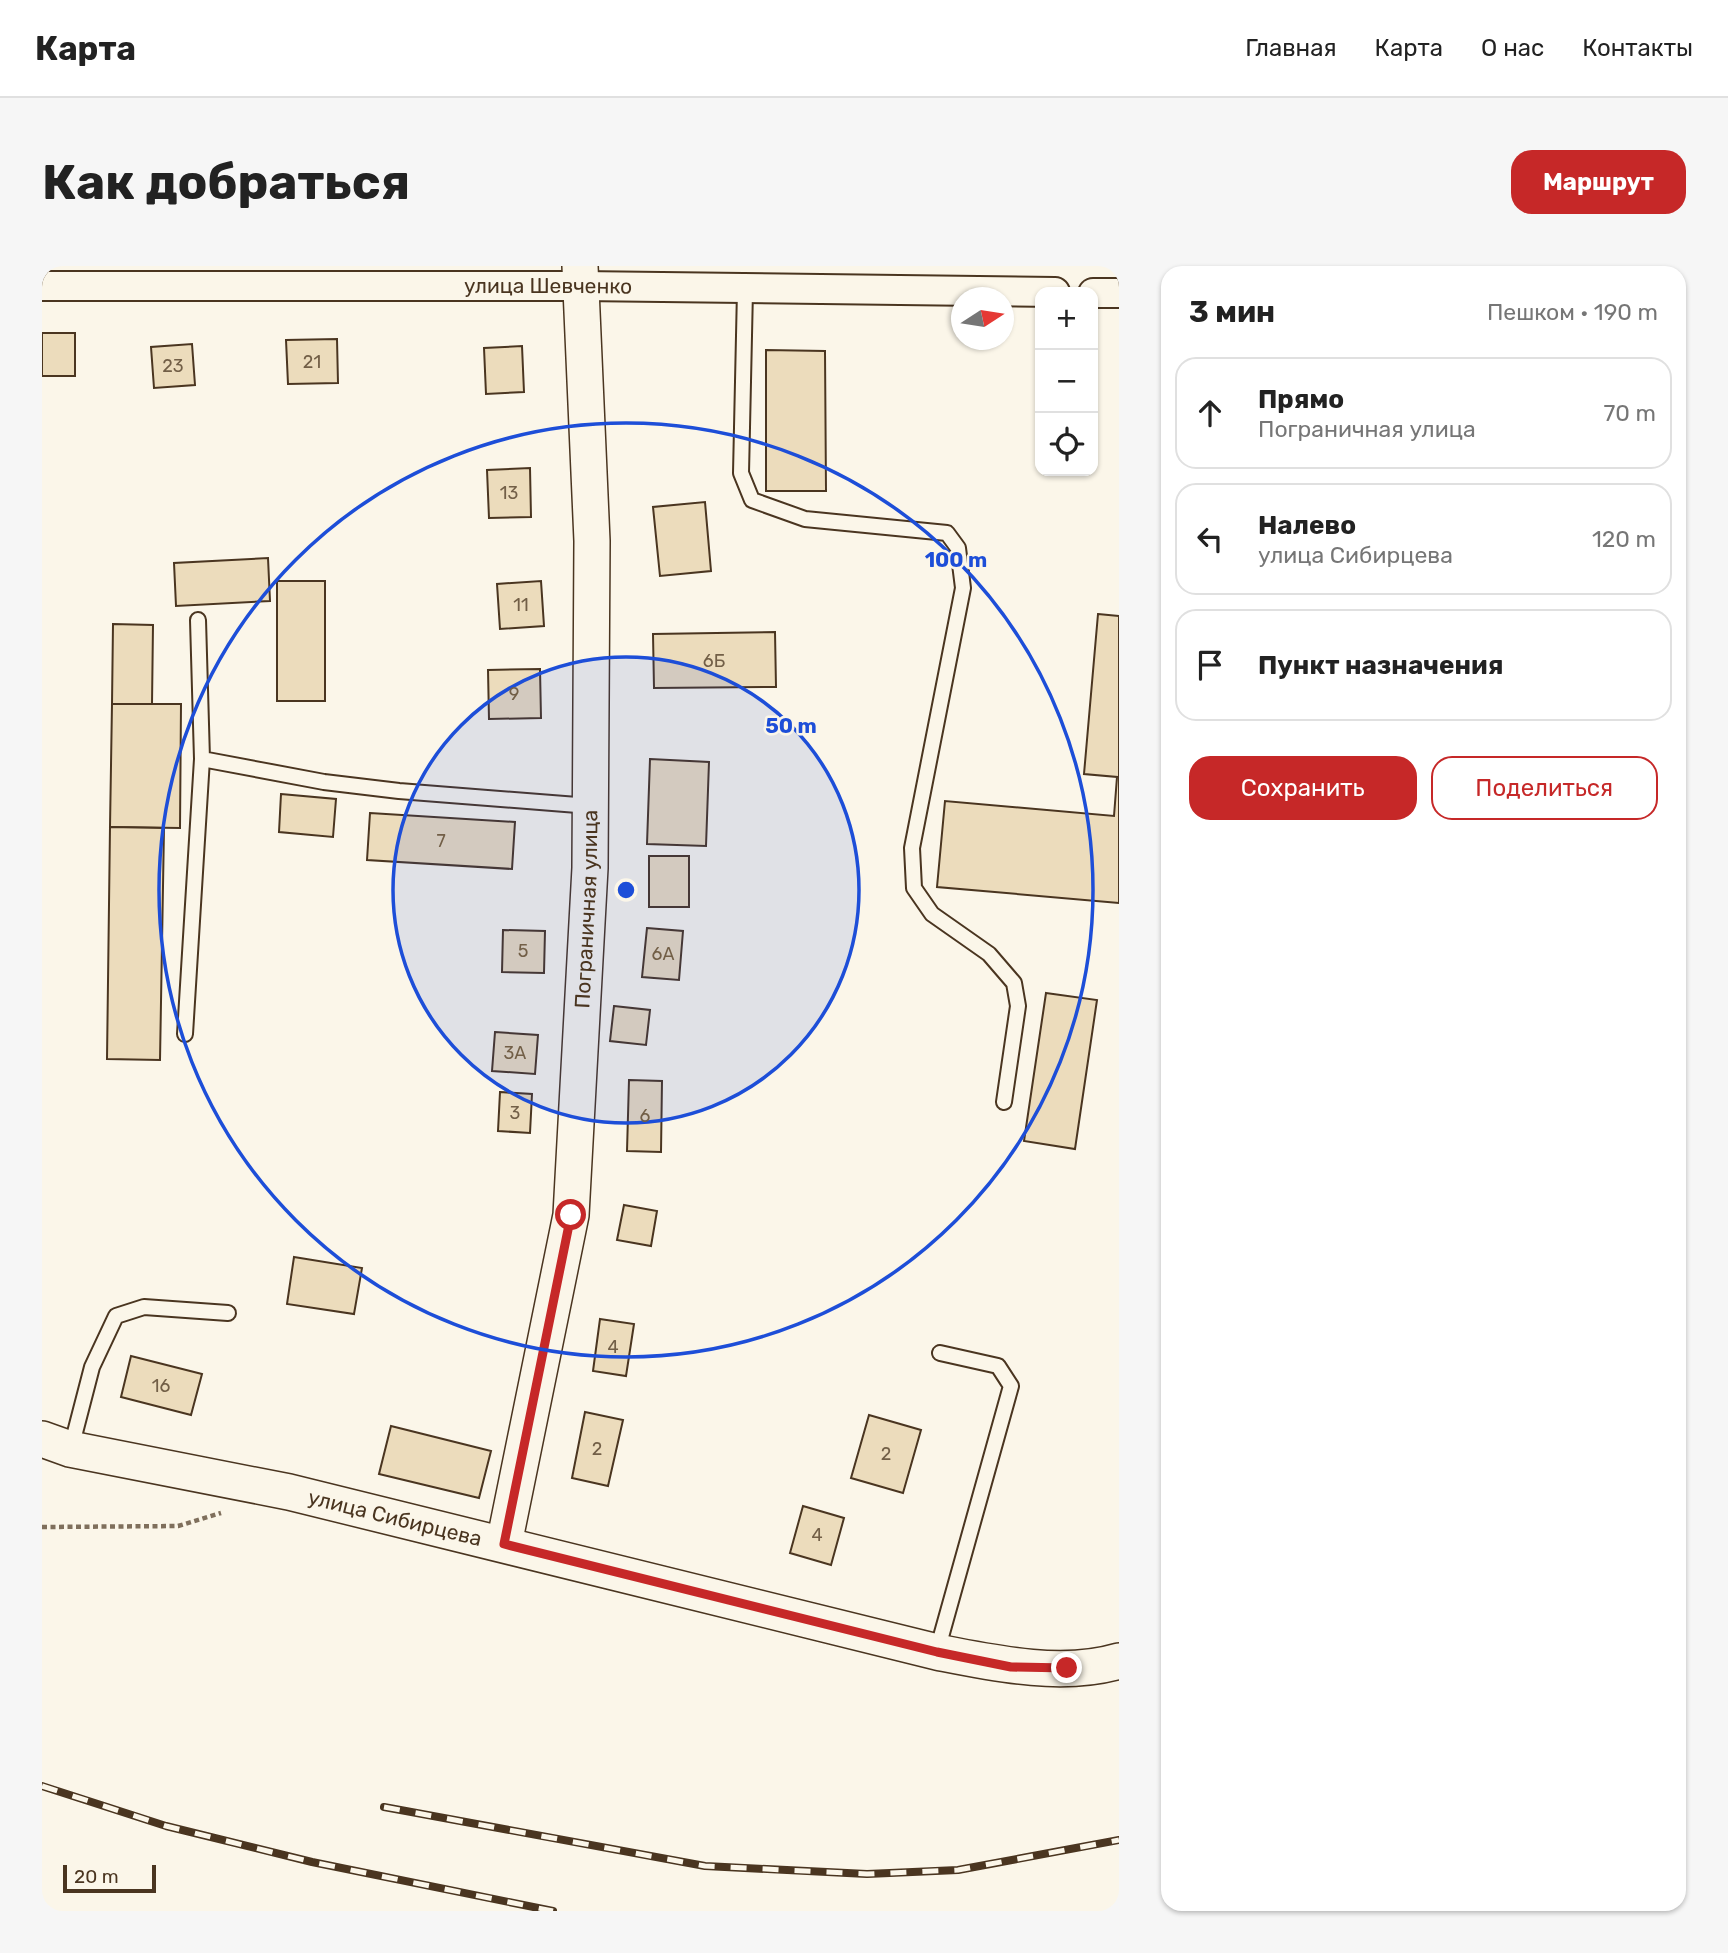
<!DOCTYPE html>
<html lang="ru">
<head>
<meta charset="utf-8">
<style>
  body { margin:0; font-family:Rubik,sans-serif; background:#f6f6f6; color:#222 }
  .controls { position:absolute; right:21px; top:21px; display:grid; overflow:hidden; border-radius:14px; box-shadow:0 2px 5px #0004 }
  .controls button { width:63px; height:63px; display:grid; place-items:center; padding:0; border:0; border-bottom:2px solid #e0e0e0; background:#fff; color:#222; font:35px sans-serif }
  .compass { position:absolute; left:909px; top:21px; width:63px; height:63px; border-radius:50%; background:#fff; box-shadow:0 2px 5px #0004; rotate:78deg }
  .scale { position:absolute; left:21px; bottom:18px; width:93px; box-sizing:border-box; padding-left:7px; border:4px solid #4a3520; border-top:0; font-size:19px; line-height:24px; white-space:nowrap; color:#4a3520; -webkit-text-stroke:5px #fbf6e9; paint-order:stroke }
  .stop { position:absolute; width:21px; height:21px; margin:-16px; border:5px solid #c62828; border-radius:50%; background:#fff }
  .stop.end { background:#c62828; border-color:#fff; box-shadow:0 2px 7px #0008 }
  .list { margin:0; padding:0; list-style:none }
  h2 { display:flex; justify-content:space-between; align-items:center; height:91px; margin:0; padding:0 28px; font-size:30px }
  h2 small { font-size:23px; font-weight:400; color:#767676 }
  .list li { display:grid; grid-template-columns:46px 1fr auto; gap:21px; align-items:center; box-sizing:border-box; height:112px; margin:0 14px 14px; padding:0 14px; border:2px solid #e0e0e0; border-radius:21px }
  .list b { display:block; font-size:26px; white-space:nowrap }
  .list p { margin:0; font-size:23px; white-space:nowrap; color:#767676 }
  .list em { font-size:23px; font-style:normal; color:#767676 }
  .actions { display:flex; gap:14px; padding:21px 28px }
  .actions a { flex:1; padding:16px 0; border:2px solid #c62828; border-radius:21px; text-align:center; font-size:24px; color:#c62828 }
  .actions .main { background:#c62828; color:#fff }
  .icon { flex:none; width:38px; height:38px; fill:none; stroke:currentColor; stroke-width:2; stroke-linecap:round; stroke-linejoin:round }
  .map { position:relative; flex:none; width:1077px; height:1645px; overflow:hidden; border-radius:21px }
  header { display:flex; align-items:center; gap:42px; box-sizing:border-box; height:98px; padding:0 35px; background:#fff; border-bottom:2px solid #e0e0e0 }
  header strong { font-size:33px }
  nav { display:flex; gap:38px; margin-inline-start:auto; font-size:24px }
  .intro { display:flex; align-items:center; justify-content:space-between; box-sizing:border-box; height:168px; padding:0 42px }
  h1 { margin:0; font-size:49px }
  .button { padding:18px 32px; border-radius:21px; background:#c62828; color:#fff; font-size:24px; font-weight:700 }
  main { display:flex; gap:42px; padding:0 42px }
  aside { flex:1; background:#fff; border-radius:21px; box-shadow:0 2px 5px #0004 }
  .map>svg:first-child { display:block }
  .building { fill:#ecdcbc; stroke:#4a3520; stroke-width:2 }
  .lines { fill:none; stroke-linecap:round; stroke-linejoin:round }
  .service-casing { stroke:#4a3520; stroke-width:18 }
  .minor-casing { stroke:#4a3520; stroke-width:32 }
  .tertiary-casing { stroke:#4a3520; stroke-width:38 }
  .path { stroke:#7f6f5c; stroke-width:4.5; stroke-dasharray:5 3.5; stroke-linecap:butt }
  .service { stroke:#fbf6e9; stroke-width:14 }
  .minor { stroke:#fbf6e9; stroke-width:28 }
  .tertiary { stroke:#fbf6e9; stroke-width:35 }
  .rail-casing { stroke:#4a3520; stroke-width:8 }
  .rail { stroke:#fbf6e9; stroke-width:5; stroke-dasharray:16; stroke-linecap:butt }
  .route { stroke:#c62828; stroke-width:9 }
  .ring { fill:none; stroke:#1d4ed8; stroke-width:3.5 }
  .labels { text-anchor:middle; stroke-width:5; stroke-linejoin:round; paint-order:stroke }
  .number-label { font-size:18px; fill:#725f47 }
  .street-label { font-size:21px; fill:#4a3520; stroke:#fbf6e9 }
  .centre { fill:#1d4ed8; stroke:#fbf6e9; stroke-width:3.5 }
  .ring-label { font-size:21px; text-anchor:middle; font-weight:bold; fill:#1d4ed8; stroke:#fbf6e9; stroke-width:5; stroke-linejoin:round; paint-order:stroke }
</style>
</head>
<body>
<header>
<strong>Карта</strong>
<nav><a>Главная</a><a>Карта</a><a>О нас</a><a>Контакты</a></nav>
</header>
<div class="intro"><h1>Как добраться</h1><a class="button">Маршрут</a></div>
<main>
<div class="map">
<svg width="1077" height="1645" viewBox="0 0 1077 1645">
  <rect width="100%" height="100%" fill="#fbf6e9"/>
  <g class="building">
    <rect x="0" y="67" width="33" height="43"/>
    <polygon points="295,73 296,117 246,118 244,74"/>
    <polygon points="150,78 153,119 112,122 109,81"/>
    <polygon points="480,80 482,126 444,128 442,82"/>
    <polygon points="724,84 783,85 784,225 724,225"/>
    <polygon points="488,202 489,251 447,252 445,204"/>
    <polygon points="663,236 669,305 618,310 611,241"/>
    <polygon points="226,292 228,335 134,340 132,297"/>
    <rect x="235" y="315" width="48" height="120"/>
    <polygon points="499,315 502,360 458,363 455,318"/>
    <polygon points="1056,348 1077,350 1077,637 895,621 903,535 1072,550 1075,511 1042,508"/>
    <polygon points="71,358 111,359 110,438 70,438"/>
    <polygon points="733,366 734,421 612,422 611,368"/>
    <polygon points="498,403 499,452 447,453 446,404"/>
    <polygon points="70,438 139,438 138,562 68,561"/>
    <polygon points="608,493 667,496 664,580 605,578"/>
    <polygon points="239,528 294,533 291,571 237,566"/>
    <polygon points="328,547 473,556 470,603 325,594"/>
    <polygon points="68,561 122,562 118,794 65,793"/>
    <rect x="607" y="590" width="40" height="51"/>
    <polygon points="605,662 641,665 637,714 600,711"/>
    <polygon points="461,664 503,665 502,707 460,706"/>
    <polygon points="1004,727 1055,734 1033,883 982,875"/>
    <polygon points="572,740 608,744 604,779 568,775"/>
    <polygon points="453,766 496,769 493,808 450,805"/>
    <polygon points="587,814 620,815 619,886 585,885"/>
    <polygon points="458,826 490,828 488,867 456,865"/>
    <polygon points="582,939 615,945 609,980 575,974"/>
    <polygon points="252,991 320,1002 312,1048 245,1038"/>
    <polygon points="558,1053 592,1058 584,1110 551,1105"/>
    <polygon points="89,1090 160,1108 149,1149 79,1131"/>
    <polygon points="543,1146 581,1154 566,1220 530,1212"/>
    <polygon points="827,1149 879,1164 861,1227 809,1212"/>
    <polygon points="349,1160 449,1185 437,1232 337,1208"/>
    <polygon points="761,1240 802,1252 789,1299 748,1287"/>
  </g>
  <g class="lines">
    <g class="service-casing">
      <g id="service">
        <polyline points="703,24 699,207 710,234 763,253 905,267 916,282 921,322 870,582 872,622 890,648 947,688 972,717 976,740 962,836"/>
        <polyline points="156,354 160,493 282,516 357,525 548,540"/>
        <polyline points="143,768 160,493"/>
        <polyline points="29,1182 50,1101 74,1050 102,1041 186,1047"/>
        <polyline points="895,1385 969,1120 956,1100 898,1087"/>
      </g>
    </g>
    <g class="minor-casing">
      <g id="minor">
        <path id="s1" d="M0 20H539L1013 26"/>
        <polyline points="1051,27 1077,27"/>
      </g>
    </g>
    <g class="tertiary-casing">
      <g id="tertiary">
        <path id="s2" d="M0 1173 28 1183 247 1226 895 1386C951 1397 1020 1412 1077 1395"/>
        <path id="s3" d="M462 1278 529 949 548 602 550 275 538 0"/>
      </g>
    </g>
    <polyline class="path" points="0,1261 136,1260 179,1247"/>
    <use href="#service" class="service"/>
    <use href="#minor" class="minor"/>
    <use href="#tertiary" class="tertiary"/>
    <g class="rail-casing">
      <g id="rail">
        <polyline points="0,1520 124,1560 270,1596 511,1645"/>
        <polyline points="342,1541 663,1600 825,1608 916,1604 1077,1574"/>
      </g>
    </g>
    <use href="#rail" class="rail"/>
  </g>
  <g class="lines">
    <polyline class="route" points="529,949 462,1278 895,1386 969,1401 1025,1402"/>
  </g>
  <circle cx="584" cy="624" r="233" fill="#1d4ed8" fill-opacity=".12"/>
  <g class="ring">
    <circle cx="584" cy="624" r="233"/>
    <circle cx="584" cy="624" r="467"/>
  </g>
  <g class="labels">
    <g class="number-label">
      <text x="270" y="102">21</text>
      <text x="131" y="106">23</text>
      <text x="467" y="233">13</text>
      <text x="479" y="345">11</text>
      <text x="672" y="401">6Б</text>
      <text x="472" y="434">9</text>
      <text x="399" y="581">7</text>
      <text x="481" y="691">5</text>
      <text x="621" y="694">6А</text>
      <text x="473" y="793">3А</text>
      <text x="473" y="853">3</text>
      <text x="603" y="856">6</text>
      <text x="571" y="1087">4</text>
      <text x="119" y="1126">16</text>
      <text x="555" y="1189">2</text>
      <text x="844" y="1194">2</text>
      <text x="775" y="1275">4</text>
    </g>
    <g class="street-label">
      <text dy="7" stroke="none"><textPath href="#s1" startOffset="506">улица Шевченко</textPath></text>
      <text dy="7" stroke="none"><textPath href="#s3" startOffset="642">Пограничная улица</textPath></text>
      <text dy="7" stroke="none"><textPath href="#s2" startOffset="362">улица Сибирцева</textPath></text>
    </g>
  </g>
  <circle cx="584" cy="624" r="10" class="centre"/>
  <g class="ring-label">
    <text x="914" y="301">100 m</text>
    <text x="749" y="467">50 m</text>
  </g>
</svg>
<div class="controls">
<button>+</button>
<button>−</button>
<button><svg class="icon" aria-label="locate" viewBox="0 0 24 24"><circle cx="12" cy="12" r="6"/><path d="M12 2v4M12 18v4M2 12h4M18 12h4"/></svg></button>
</div>
<svg class="compass" viewBox="-18 -18 36 36"><path d="M0-13l5 13h-10z" fill="#e53935"/><path d="M0 13l5-13h-10z" fill="#767676"/></svg>
<div class="scale">20 m</div>
<div class="stop" style="left:529px;top:949px"></div>
<div class="stop end" style="left:1025px;top:1402px"></div>
</div>
<aside>
<h2>3 мин<small>Пешком · 190 m</small></h2>
<ul class="list">
<li><svg class="icon" aria-label="ahead" viewBox="0 0 24 24"><path d="M12 20V5M6 11l6-6 6 6"/></svg><div><b>Прямо</b><p>Пограничная улица</p></div><em>70 m</em></li>
<li><svg class="icon" aria-label="left" viewBox="0 0 24 24"><path d="M17 20v-9H6M10 6l-5 5 5 5"/></svg><div><b>Налево</b><p>улица Сибирцева</p></div><em>120 m</em></li>
<li><svg class="icon" aria-label="arrive" viewBox="0 0 24 24"><path d="M6 21V4h12l-3 4 3 4H6"/></svg><div><b>Пункт назначения</b></div></li>
</ul>
<div class="actions"><a class="main">Сохранить</a><a>Поделиться</a></div>
</aside>
</main>
</body>
</html>
